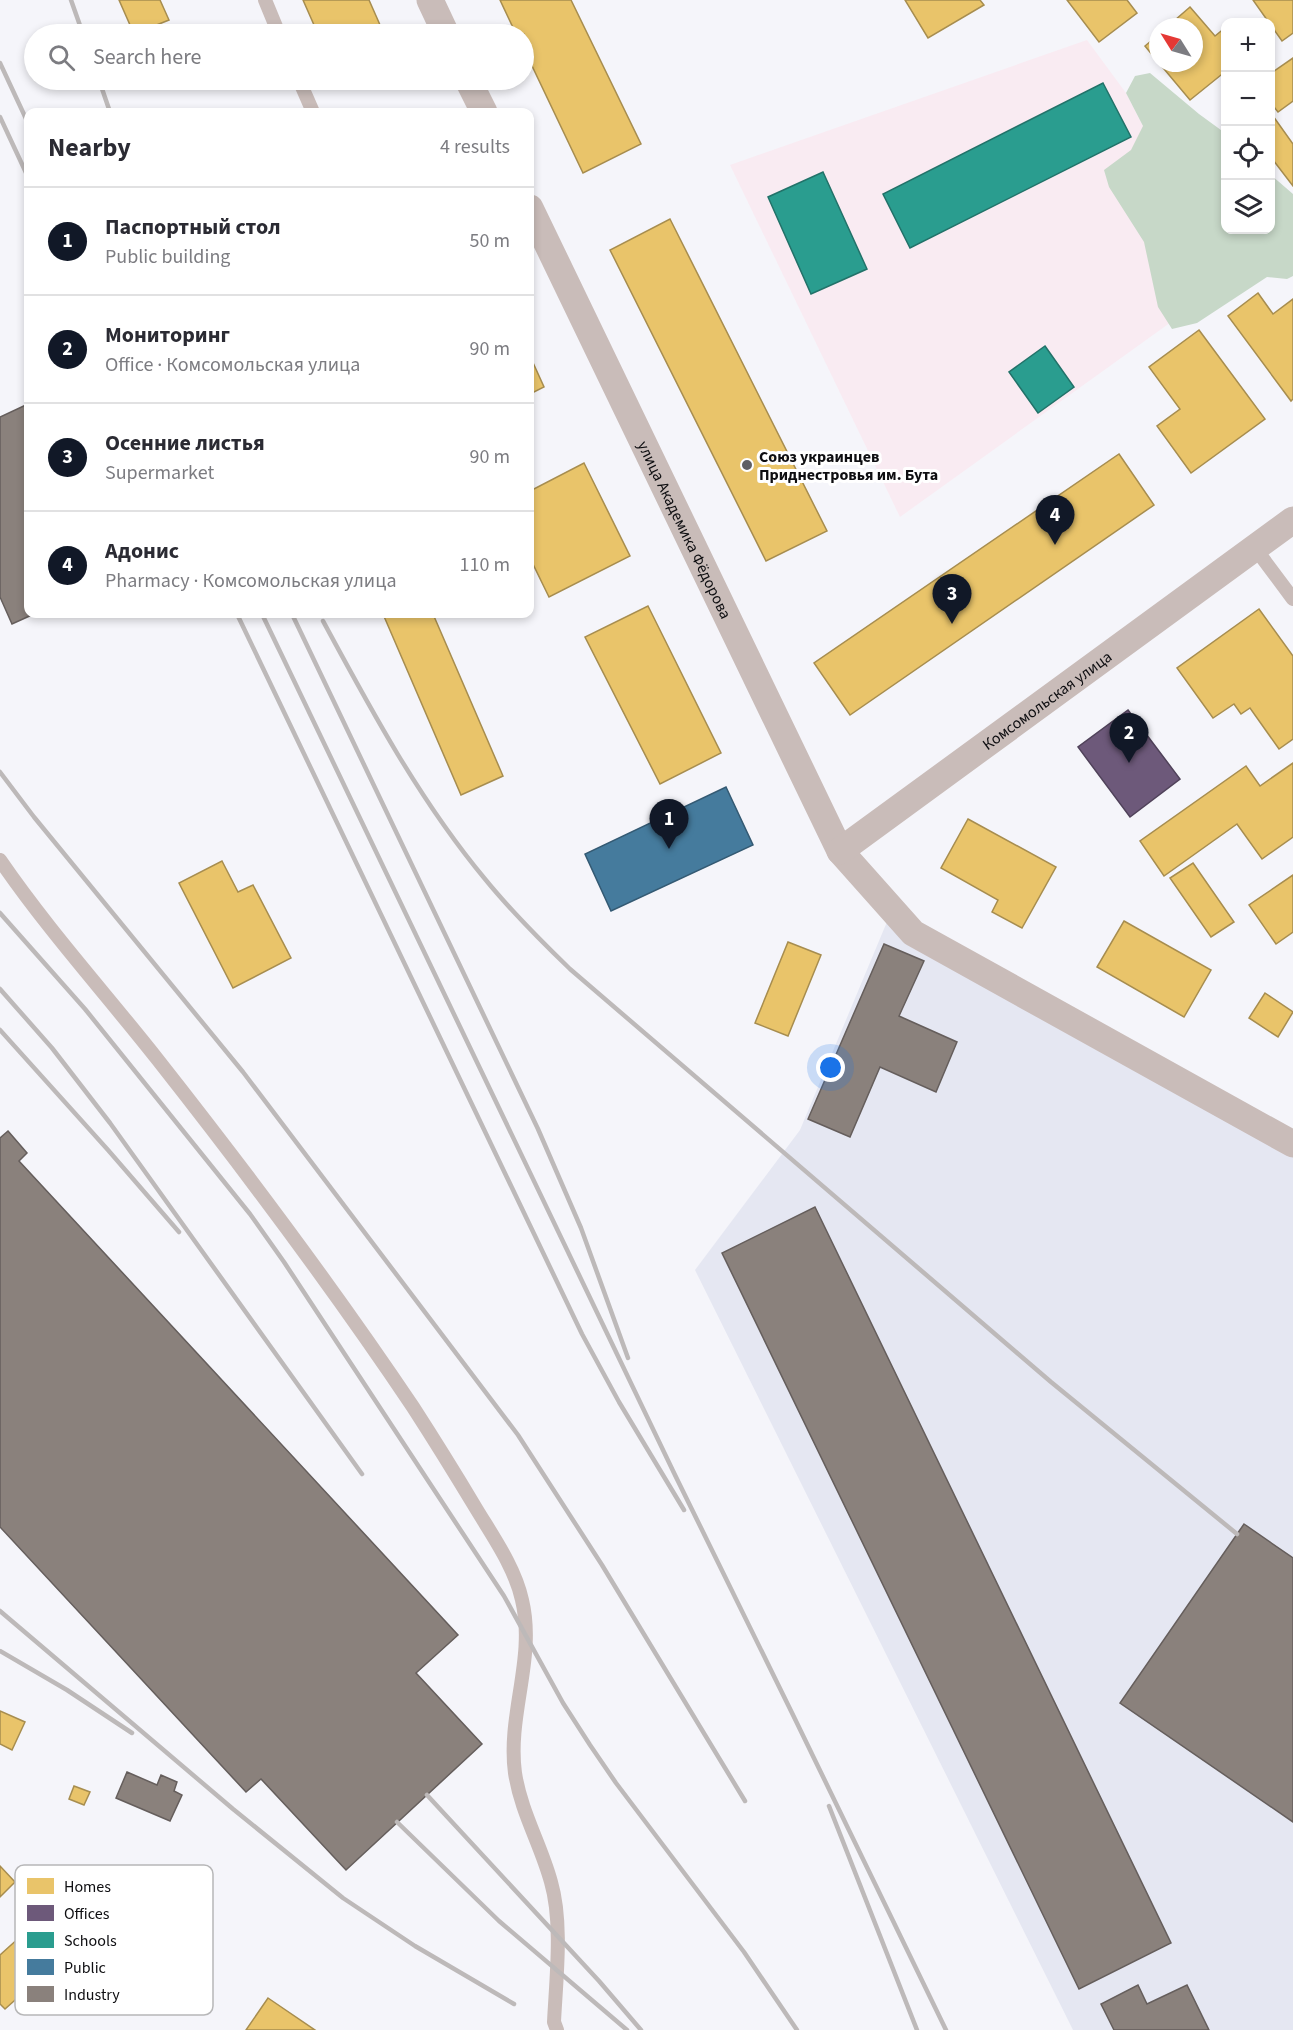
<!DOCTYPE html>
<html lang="en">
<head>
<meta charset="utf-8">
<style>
  body { margin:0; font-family:"Source Sans 3",sans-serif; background:#f2f2f3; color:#2b2b33 }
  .controls { position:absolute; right:18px; top:18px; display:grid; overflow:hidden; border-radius:12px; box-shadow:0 3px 9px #0003 }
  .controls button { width:54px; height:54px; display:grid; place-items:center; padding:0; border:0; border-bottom:2px solid #e1e1e2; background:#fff; color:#2b2b33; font:30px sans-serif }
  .compass { position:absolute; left:1149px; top:18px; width:54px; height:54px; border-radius:50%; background:#fff; box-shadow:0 3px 9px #0003; rotate:307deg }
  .you { position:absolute; left:831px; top:1068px; width:21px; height:21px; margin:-15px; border:4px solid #fff; border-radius:50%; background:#1a73e8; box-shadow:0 0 0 9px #1a73e833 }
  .badge { display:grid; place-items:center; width:39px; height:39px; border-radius:50%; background:#111827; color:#fff; font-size:20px; font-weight:700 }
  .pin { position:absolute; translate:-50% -50px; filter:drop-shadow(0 2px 3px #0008) }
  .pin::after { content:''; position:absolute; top:32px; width:21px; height:18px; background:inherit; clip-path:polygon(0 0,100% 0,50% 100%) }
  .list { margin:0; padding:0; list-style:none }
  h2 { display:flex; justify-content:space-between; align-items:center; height:78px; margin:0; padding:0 24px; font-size:26px }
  h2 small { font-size:20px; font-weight:400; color:#7c7c81 }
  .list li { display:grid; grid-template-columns:39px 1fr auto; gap:18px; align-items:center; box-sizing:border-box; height:108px; padding:0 24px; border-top:2px solid #e1e1e2 }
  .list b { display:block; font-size:22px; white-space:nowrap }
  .list p { margin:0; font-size:20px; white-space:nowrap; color:#7c7c81 }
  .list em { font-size:20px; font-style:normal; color:#7c7c81 }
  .icon { flex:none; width:33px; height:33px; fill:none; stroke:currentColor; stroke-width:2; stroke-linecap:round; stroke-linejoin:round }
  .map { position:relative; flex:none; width:1293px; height:2030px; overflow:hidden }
  .search { position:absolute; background:#fff; box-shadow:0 3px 9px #0003; left:24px; top:24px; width:510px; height:66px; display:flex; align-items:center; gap:15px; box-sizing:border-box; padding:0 21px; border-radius:33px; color:#7c7c81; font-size:22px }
  .panel { position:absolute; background:#fff; box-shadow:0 3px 9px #0003; left:24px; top:108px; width:510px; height:510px; border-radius:12px }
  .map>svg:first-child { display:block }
  .built { fill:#e5e7f2 }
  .education { fill:#f9ebf2 }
  .forest { fill:#c7d8c8 }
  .homes { fill:#e9c46a; stroke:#a78d4f; stroke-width:1.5 }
  .offices { fill:#6d597a; stroke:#50425a; stroke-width:1.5 }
  .schools { fill:#2a9d8f; stroke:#227269; stroke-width:1.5 }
  .public { fill:#457b9d; stroke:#345a73; stroke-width:1.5 }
  .industry { fill:#8a817c; stroke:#655e5c; stroke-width:1.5 }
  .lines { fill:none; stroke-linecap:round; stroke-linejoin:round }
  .service { stroke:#c9bcb9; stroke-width:14 }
  .minor { stroke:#c9bcb9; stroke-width:27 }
  .rail { stroke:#bdb9b9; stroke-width:4.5 }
  .poi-dot { fill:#5f5f63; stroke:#fff; stroke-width:2 }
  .labels { text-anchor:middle; stroke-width:6; stroke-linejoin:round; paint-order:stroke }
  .poi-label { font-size:16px; font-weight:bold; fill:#0e0e11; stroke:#fff; text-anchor:start }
  .street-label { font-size:16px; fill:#0e0e11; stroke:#fff }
  .key { fill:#fff; stroke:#b7b7b8; stroke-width:1.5 }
  .key-label { font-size:16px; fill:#0e0e11 }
</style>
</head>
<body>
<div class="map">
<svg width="1293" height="2030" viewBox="0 0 1293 2030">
  <rect width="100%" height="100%" fill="#f5f5fa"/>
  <polygon class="built" points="889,917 1293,1156 1293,2030 1073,2030 695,1270 800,1130"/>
  <polygon class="education" points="1087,40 1126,93 1224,284 900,517 730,165"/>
  <polygon class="forest" points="1150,73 1199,114 1225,133 1226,230 1270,230 1271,175 1293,194 1293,276 1287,279 1267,277 1197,323 1172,329 1158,307 1144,242 1109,187 1104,170 1131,150 1143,126 1126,93 1135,76"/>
  <g class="homes">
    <polygon points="119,0 160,0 169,20 134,34"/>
    <polygon points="303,0 369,0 384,34 318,34"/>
    <polygon points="500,0 571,0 641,144 583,173 524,49 524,34 516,34"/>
    <polygon points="905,0 980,0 984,5 928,38"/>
    <polygon points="1067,0 1127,0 1137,13 1099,42"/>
    <polygon points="1253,0 1293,0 1293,33 1282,41"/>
    <polygon points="1190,7 1215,36 1226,27 1226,71 1190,100 1159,63 1194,63 1194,27 1167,27"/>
    <polygon points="1158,35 1158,62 1145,46"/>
    <polygon points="1293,58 1293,101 1278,112 1270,102 1270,74"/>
    <polygon points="1273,116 1293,144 1293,186 1270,156 1270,118"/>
    <polygon points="670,219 827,531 766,561 610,250"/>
    <polygon points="1258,293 1273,314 1293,299 1293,399 1291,401 1228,316"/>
    <polygon points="1199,330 1265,419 1191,473 1157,426 1180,409 1149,367"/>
    <polygon points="530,356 544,387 530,394"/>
    <polygon points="1119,454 1154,505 850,715 814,663"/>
    <polygon points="584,463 630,556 549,597 530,558 530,491"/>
    <polygon points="648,606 721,753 660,784 585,637"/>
    <polygon points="1259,609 1293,656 1293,739 1279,749 1250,708 1241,714 1234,704 1213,718 1177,668"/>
    <polygon points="383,614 433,614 503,776 461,795"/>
    <polygon points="1293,763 1293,837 1262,859 1237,824 1164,876 1140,841 1246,766 1260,786"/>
    <polygon points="968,819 1056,867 1022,928 992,912 998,900 941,868"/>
    <polygon points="222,861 238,892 253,885 291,958 233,988 179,883"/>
    <polygon points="1193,863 1234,922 1211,937 1170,878"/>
    <polygon points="1293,875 1293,932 1276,944 1249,905"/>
    <polygon points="1124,921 1211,970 1184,1017 1097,967"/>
    <polygon points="788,942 821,955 788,1036 755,1023"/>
    <polygon points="1265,993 1293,1012 1278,1037 1249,1018"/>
    <polygon points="0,1711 25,1722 12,1750 0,1744"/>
    <polygon points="74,1786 90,1792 84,1805 69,1799"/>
    <polygon points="0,1866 15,1882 0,1897"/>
    <polygon points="21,1936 50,1969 5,2009 0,2004 0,1955"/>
    <polygon points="268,1998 315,2030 246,2030"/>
  </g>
  <polygon class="offices" points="1128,710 1180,779 1130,817 1078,747"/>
  <g class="schools">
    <polygon points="1103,83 1131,137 910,248 883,194"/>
    <polygon points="823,172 867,269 811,294 768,197"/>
    <polygon points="1045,346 1074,387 1038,413 1009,372"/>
  </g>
  <polygon class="public" points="726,787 753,845 611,911 585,854"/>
  <g class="industry">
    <polygon points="28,404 28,614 34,614 12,624 0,597 0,417"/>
    <polygon points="884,944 924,961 899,1016 957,1042 936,1092 880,1067 850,1137 808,1119"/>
    <polygon points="8,1131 27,1153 19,1161 458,1635 416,1673 482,1744 346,1870 261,1779 246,1792 0,1527 0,1138"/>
    <polygon points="815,1207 1171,1943 1079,1989 722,1253"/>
    <polygon points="1244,1524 1293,1558 1293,1822 1120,1703"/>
    <polygon points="127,1772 157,1785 161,1775 177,1782 174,1791 182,1795 170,1821 116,1798"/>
    <polygon points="1138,1985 1147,2004 1187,1985 1209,2030 1114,2030 1101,2004"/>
  </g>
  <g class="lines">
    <g class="service">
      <polyline points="265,0 279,34"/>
      <polyline points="299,80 313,112"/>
      <polyline points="1255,548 1293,599"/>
      <path d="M0 860C48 930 106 994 158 1060 247 1173 333 1288 413 1407 435 1441 456 1475 477 1510 494 1538 515 1568 522 1600 536 1658 507 1715 515 1773 521 1812 541 1845 551 1882 563 1923 556 1980 554 2022L557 2030"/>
    </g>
    <g class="minor">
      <polyline points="430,0 446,34"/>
      <polyline points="468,80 484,112"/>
      <path id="s1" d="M530 208 840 851 913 933 1293 1144"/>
      <path id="s2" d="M840 851 1293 520"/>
    </g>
    <g class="rail">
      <polyline points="71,0 83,34"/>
      <polyline points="0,63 28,123"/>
      <polyline points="99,80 110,112"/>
      <polyline points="0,117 28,177"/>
      <polyline points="237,614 582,1334 619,1402 684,1510"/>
      <polyline points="262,614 675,1475 794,1717 946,2030"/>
      <polyline points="292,614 538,1129 581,1228 628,1358"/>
      <path d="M323 621C371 710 420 801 485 879 511 911 540 940 570 969L1051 1382 1237 1534"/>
      <polyline points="0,772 34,817 243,1072 518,1435 602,1565 745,1801"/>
      <polyline points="0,913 85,1009 250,1214 284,1262 504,1596 563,1703 590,1745 616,1783 744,1952 797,2030"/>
      <polyline points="0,989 52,1048 110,1123 362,1474"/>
      <polyline points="0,1030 108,1150 179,1232"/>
      <polyline points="0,1611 233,1809 343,1898 415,1946 514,2004"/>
      <polyline points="0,1651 67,1690 132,1733"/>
      <polyline points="427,1795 599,1981 641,2030"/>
      <polyline points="829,1806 917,2030"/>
      <polyline points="397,1822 499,1921 627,2030"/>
    </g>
  </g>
  <circle class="poi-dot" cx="747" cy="465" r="6"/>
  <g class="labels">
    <g class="poi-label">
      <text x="759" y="462">Союз украинцев<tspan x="759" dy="18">Приднестровья им. Бута</tspan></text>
    </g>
    <g class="street-label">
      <text dy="6" stroke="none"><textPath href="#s1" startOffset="357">улица Академика Фёдорова</textPath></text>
      <text dy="6" stroke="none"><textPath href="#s2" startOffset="256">Комсомольская улица</textPath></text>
    </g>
  </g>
  <rect x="15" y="1865" width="198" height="150" rx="9" class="key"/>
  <rect x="27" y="1878" width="27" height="16" fill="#e9c46a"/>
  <rect x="27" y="1905" width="27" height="16" fill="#6d597a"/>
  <rect x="27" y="1932" width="27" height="16" fill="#2a9d8f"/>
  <rect x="27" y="1959" width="27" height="16" fill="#457b9d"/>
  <rect x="27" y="1986" width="27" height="16" fill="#8a817c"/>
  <g class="key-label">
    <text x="64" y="1892">Homes</text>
    <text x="64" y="1919">Offices</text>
    <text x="64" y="1946">Schools</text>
    <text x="64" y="1973">Public</text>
    <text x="64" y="2000">Industry</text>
  </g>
</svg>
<div class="controls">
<button>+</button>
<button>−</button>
<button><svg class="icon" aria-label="locate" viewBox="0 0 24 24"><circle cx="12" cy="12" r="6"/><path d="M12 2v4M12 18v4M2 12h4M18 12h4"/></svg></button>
<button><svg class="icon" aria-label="layers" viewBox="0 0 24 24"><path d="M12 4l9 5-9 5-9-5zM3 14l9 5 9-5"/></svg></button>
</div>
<svg class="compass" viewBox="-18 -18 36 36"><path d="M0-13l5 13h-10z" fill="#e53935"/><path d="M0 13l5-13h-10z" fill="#7c7c81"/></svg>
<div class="you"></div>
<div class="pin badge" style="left:669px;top:849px">1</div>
<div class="pin badge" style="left:1129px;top:763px">2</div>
<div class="pin badge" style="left:952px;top:624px">3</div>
<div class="pin badge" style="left:1055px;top:545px">4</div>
<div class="search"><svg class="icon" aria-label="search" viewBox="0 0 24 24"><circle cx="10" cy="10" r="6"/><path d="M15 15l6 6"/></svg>Search here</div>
<section class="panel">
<h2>Nearby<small>4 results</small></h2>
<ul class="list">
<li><span class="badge">1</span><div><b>Паспортный стол</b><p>Public building</p></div><em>50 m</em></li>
<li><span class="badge">2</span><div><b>Мониторинг</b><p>Office · Комсомольская улица</p></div><em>90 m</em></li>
<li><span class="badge">3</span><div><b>Осенние листья</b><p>Supermarket</p></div><em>90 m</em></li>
<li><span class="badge">4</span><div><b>Адонис</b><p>Pharmacy · Комсомольская улица</p></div><em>110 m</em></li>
</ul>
</section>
</div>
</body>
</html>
